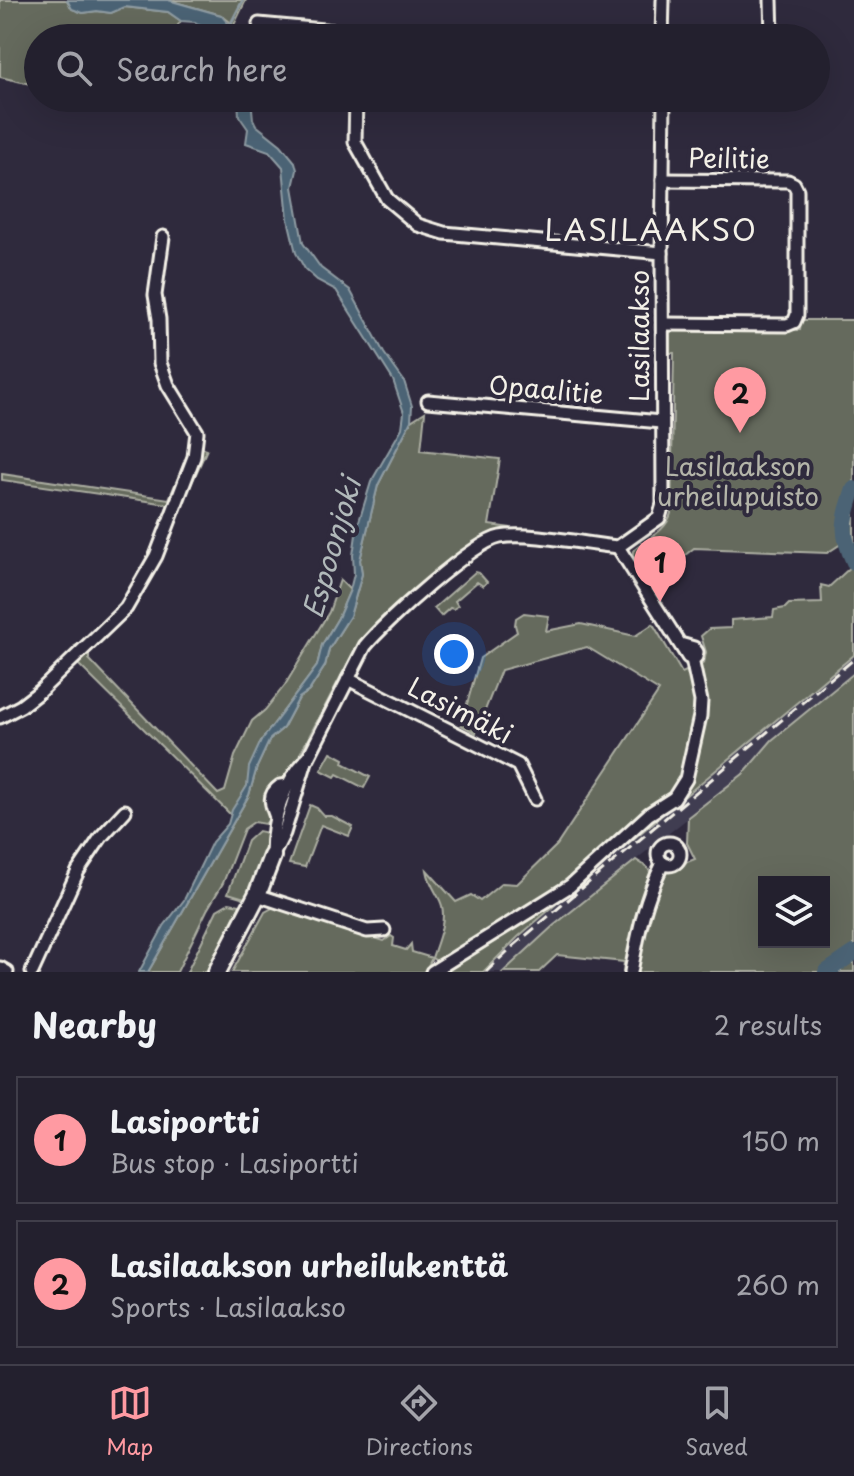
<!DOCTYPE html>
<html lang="en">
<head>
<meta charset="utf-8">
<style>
  body { margin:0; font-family:"Playpen Sans",sans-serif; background:#2f2d3a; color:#f1f3f6 }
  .controls { position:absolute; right:24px; bottom:24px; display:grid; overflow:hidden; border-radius:0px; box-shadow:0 8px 32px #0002 }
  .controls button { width:72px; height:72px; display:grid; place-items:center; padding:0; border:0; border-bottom:2px solid #403e4a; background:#23202e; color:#f1f3f6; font:40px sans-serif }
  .you { position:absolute; left:454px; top:654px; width:28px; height:28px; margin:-20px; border:6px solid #fff; border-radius:50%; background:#1a73e8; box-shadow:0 0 0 12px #1a73e833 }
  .badge { display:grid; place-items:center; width:52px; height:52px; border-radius:50%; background:#ff9aa2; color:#111; font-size:26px; font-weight:700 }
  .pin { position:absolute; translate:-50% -66px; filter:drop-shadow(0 2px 4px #0008) }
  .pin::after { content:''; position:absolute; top:42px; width:28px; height:24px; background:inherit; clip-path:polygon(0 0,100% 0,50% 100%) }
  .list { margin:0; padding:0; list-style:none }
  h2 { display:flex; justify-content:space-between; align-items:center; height:104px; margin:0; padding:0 32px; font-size:34px }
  h2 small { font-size:26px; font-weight:400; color:#a3a3aa }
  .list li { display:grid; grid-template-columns:52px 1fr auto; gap:24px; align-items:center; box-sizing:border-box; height:128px; margin:0 16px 16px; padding:0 16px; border:2px solid #403e4a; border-radius:0px }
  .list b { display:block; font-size:30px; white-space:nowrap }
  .list p { margin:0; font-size:26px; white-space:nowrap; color:#a3a3aa }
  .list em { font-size:26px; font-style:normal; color:#a3a3aa }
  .icon { flex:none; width:44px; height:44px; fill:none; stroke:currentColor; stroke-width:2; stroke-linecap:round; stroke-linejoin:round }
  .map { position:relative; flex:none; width:854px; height:972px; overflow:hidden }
  .search { position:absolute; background:#23202e; box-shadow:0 8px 32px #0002; left:24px; right:24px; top:24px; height:88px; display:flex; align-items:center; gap:20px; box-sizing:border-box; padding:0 28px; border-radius:44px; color:#a3a3aa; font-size:30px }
  .sheet { height:392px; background:#23202e }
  nav { display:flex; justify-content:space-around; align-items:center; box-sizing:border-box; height:112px; border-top:2px solid #403e4a; background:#23202e; font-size:22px; color:#a3a3aa }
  nav a { display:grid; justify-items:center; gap:4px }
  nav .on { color:#ff9aa2 }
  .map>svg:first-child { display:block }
  .built { fill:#3f3c51 }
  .green { fill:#656b5d; stroke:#acaea2; stroke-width:2; fill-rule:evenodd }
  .water { fill:#4c6475; stroke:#8f9ca3; stroke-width:2 }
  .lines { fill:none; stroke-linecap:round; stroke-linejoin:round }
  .stream { stroke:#8f9ca3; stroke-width:3 }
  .river { stroke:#4c6475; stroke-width:16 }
  .street-casing { stroke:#f4f1e8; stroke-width:17 }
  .secondary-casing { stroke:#f4f1e8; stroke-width:22 }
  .street { stroke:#2f2a3d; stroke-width:11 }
  .secondary { stroke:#2f2a3d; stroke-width:16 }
  .rail { stroke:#f4f1e8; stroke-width:3; stroke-dasharray:12 6; stroke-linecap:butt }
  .labels { text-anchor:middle; stroke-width:8; stroke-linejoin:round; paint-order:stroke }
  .street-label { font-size:26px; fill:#f4f1e8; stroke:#2f2a3d }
  .park-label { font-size:26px; fill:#b4b5a9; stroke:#2f2a3d }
  .water-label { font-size:28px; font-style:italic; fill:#b1b9ba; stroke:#2f2a3d }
  .quarter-label { font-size:30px; letter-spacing:2px; fill:#f4f1e8; stroke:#2f2a3d }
</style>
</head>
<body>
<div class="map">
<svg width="854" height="972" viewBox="0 0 854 972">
  <rect width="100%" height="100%" fill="#2f2a3d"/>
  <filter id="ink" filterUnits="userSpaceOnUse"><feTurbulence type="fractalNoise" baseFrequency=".0125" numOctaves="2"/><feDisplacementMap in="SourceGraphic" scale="16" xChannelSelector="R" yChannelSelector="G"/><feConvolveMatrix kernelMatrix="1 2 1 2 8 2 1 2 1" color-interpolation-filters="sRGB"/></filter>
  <g filter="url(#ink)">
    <polygon class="built" points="854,655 854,673 772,740 743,774 553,926 503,972 482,972 576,887"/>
    <g class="green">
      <polygon points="0,0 67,0 72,9 83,13 97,11 111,13 124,7 168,12 181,21 178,25 177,38 38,38 38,82 30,84 0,77"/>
      <polygon points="168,0 246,0 234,25 221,15"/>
      <path d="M801 320H854V562L844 542 827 553 694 548 655 579 646 578 633 557V551C646 539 667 531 671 513L674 353H667V333L674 329 800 330Z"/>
      <polygon points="425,412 421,450 500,459 489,525 511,528 485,535 460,553 360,640 292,769 288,776 269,787 266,798 269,820 265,824 254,822 244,829 223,883 207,910 177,972 148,972 249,795 257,767 270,739 283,728 299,698 309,691 325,666 329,649 350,616 362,574 360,560 378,485 411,421"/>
      <path d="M192 444 207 449 146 586 128 615 89 651V659L218 794 225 791 235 756 252 721 265 710 285 685 329 612 340 580 350 590 338 618 322 645 317 666 261 741 247 786 231 815 77 663 85 655 75 646C85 642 91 634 99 627 138 588 150 555 168 504L2 480V474L169 499Z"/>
      <path d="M854 564V655L576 887 518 937 483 972H435V960L432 958 425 972H232L265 912 274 907 384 941 391 936 394 938 393 946 406 950 411 944 412 952 432 958C437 942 446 923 442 906 439 894 430 888 427 870L456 902 471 895 480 901 502 883 517 884 557 845 659 691 587 647 501 670 476 733 461 725 480 658 517 632 515 625 516 618 524 613 549 616 546 631 581 624 635 636 653 624 682 673 704 663 706 652 701 636 709 629 731 628V620L773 617 774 610 785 608 789 604 822 603 821 585 829 587Z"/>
      <polygon points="475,572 479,573 487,582 483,586 477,582 455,601 458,606 453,609 450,608 441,616 434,608"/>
      <path d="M854 673V972H623L624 962 557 955 539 972H503L553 926 636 860 647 867 656 881 664 871 695 859 687 843 688 817 743 774 772 740ZM764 882H824V942H764Z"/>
      <polygon points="331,752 344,759 343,763 370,777 364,788 337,774 335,777 321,770"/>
      <polygon points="310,805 317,808 324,816 332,816 353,827 349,836 321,825 305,867 289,864"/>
      <polygon points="258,831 268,833 261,870 248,899 228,893 247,841"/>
      <polygon points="229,903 240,905 208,972 187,972 217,910"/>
    </g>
    <g class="water">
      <polygon points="67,0 168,0 221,15 241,38 224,38 216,28 202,27 195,22 181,21 168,12 125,7 111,13 97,11 83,13 72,9"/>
      <polygon points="238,98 251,98 253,119 256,125 281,145 295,162 297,170 293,187 303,243 321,268 350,290 384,353 404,381 412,406 411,421 378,485 360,560 362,574 350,616 329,649 325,666 309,691 299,698 283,728 270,739 257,767 249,795 148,972 139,972 164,926 184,900 212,842 228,824 232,810 247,786 249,767 261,741 317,666 322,645 338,618 350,590 354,574 353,555 357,528 371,482 402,428 404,413 393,380 336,290 317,280 305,269 296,253 288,219 283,167 269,151 246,143 248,129 239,116"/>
    </g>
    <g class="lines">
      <polyline class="stream" points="230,25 243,0"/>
      <g class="river">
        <path d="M854 489C844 520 839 531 854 562"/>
        <polyline points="826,972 854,953"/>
      </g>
      <g class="street-casing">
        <g id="street">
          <polyline points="771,0 772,38"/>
          <polyline points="259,24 409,38"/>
          <polyline points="662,38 663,0"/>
          <polyline points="356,98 355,142 387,199 418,225 444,233 662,253"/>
          <polyline points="663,324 787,325 794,322 797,315 797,190 794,184 788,181 663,180"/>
          <polyline points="428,401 661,422"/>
          <polyline points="618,547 688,657 692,659 696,657 697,652 694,648 680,644"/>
          <polyline points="348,679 518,765 535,799"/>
          <polyline points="0,717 21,706 39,692 126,608 156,556 194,457 197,432 168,385 160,363 159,319 155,295 163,237"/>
          <path d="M276 817C271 804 267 795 280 786L291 785"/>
          <circle cx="669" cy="854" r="11"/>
          <polyline points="273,855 284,833 307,758"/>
          <path d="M272 856C272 820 282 784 308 758L365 646C385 622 473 542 500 537 528 532 587 544 618 547L659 518 663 504 662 253 664 98"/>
          <polyline points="257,895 367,931 384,930"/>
          <polyline points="0,968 7,972"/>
          <polyline points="32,972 78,871 101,837 125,811"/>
          <polyline points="432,972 570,886 649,814 674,798 686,779 700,716 701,701 692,659"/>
          <path d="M631 972C638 934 645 898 663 863"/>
        </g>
      </g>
      <g class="secondary-casing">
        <polyline id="secondary" points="217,972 257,895 272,856"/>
      </g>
      <use href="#street" class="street"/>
      <use href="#secondary" class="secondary"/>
      <polyline class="rail" points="486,972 511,948 854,659"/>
    </g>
  </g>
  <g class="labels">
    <g class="street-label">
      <text transform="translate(729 159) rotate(1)" y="9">Peilitie</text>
      <text transform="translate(640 336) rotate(-90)" y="9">Lasilaakso</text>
      <text transform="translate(546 390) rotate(5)" y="9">Opaalitie</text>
      <text transform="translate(460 711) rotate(27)" y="9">Lasimäki</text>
    </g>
    <g class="park-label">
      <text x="738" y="476">Lasilaakson<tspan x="738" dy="30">urheilupuisto</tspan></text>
    </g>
    <g class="water-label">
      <text transform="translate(332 548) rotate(-74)" y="10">Espoonjoki</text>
    </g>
    <g class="quarter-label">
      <text x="651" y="241">LASILAAKSO</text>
    </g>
  </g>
</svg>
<div class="controls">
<button><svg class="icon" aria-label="layers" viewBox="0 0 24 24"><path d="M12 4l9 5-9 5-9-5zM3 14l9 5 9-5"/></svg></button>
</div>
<div class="you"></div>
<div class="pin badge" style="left:660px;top:602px">1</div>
<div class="pin badge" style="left:740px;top:433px">2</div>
<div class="search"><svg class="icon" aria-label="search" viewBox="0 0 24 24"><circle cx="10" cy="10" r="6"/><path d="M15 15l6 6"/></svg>Search here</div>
</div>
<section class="sheet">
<h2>Nearby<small>2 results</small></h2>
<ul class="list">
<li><span class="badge">1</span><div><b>Lasiportti</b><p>Bus stop · Lasiportti</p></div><em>150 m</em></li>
<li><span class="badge">2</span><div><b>Lasilaakson urheilukenttä</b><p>Sports · Lasilaakso</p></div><em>260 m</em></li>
</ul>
</section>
<nav>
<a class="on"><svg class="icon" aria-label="map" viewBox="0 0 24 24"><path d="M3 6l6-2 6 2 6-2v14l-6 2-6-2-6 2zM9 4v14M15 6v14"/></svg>Map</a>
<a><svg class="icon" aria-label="directions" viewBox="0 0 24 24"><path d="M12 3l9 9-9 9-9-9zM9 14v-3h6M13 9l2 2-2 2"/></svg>Directions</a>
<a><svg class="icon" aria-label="saved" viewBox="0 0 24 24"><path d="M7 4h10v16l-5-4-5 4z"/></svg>Saved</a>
</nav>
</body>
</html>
